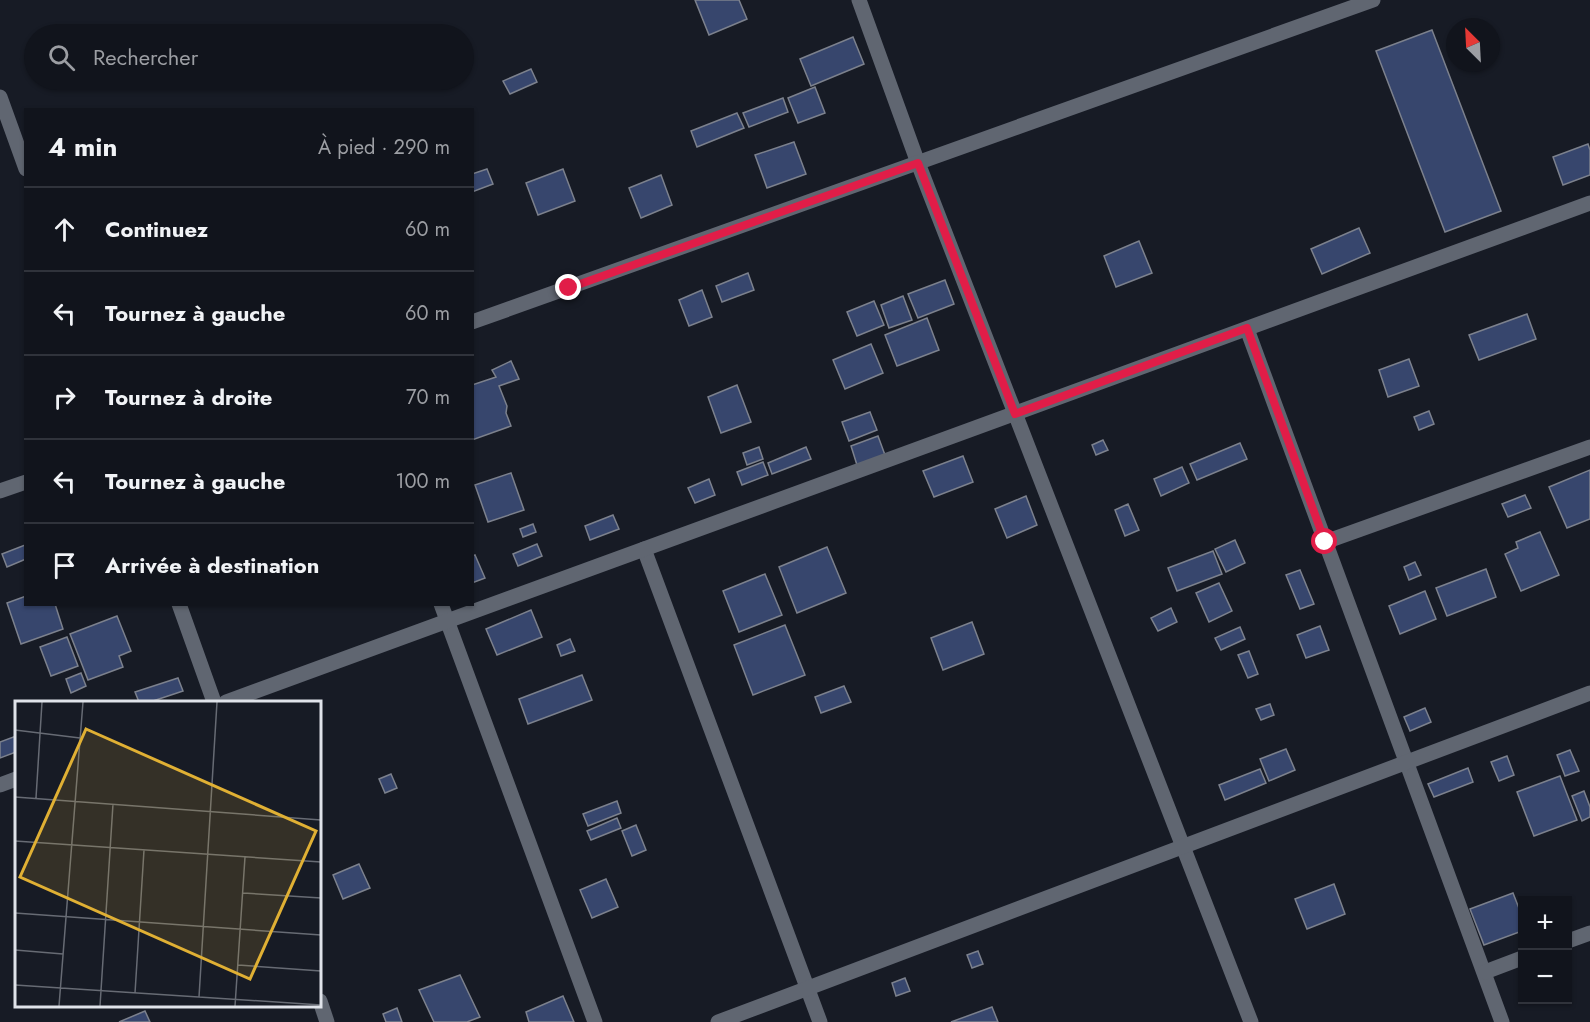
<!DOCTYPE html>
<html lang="fr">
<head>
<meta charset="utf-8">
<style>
  body { margin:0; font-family:Jost,sans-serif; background:#1a1d25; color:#f1f3f6 }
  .controls { position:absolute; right:18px; bottom:18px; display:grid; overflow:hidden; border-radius:0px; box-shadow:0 2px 4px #0004 }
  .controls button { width:54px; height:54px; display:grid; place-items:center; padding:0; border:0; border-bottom:2px solid #30333b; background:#11141c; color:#f1f3f6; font:30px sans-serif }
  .compass { position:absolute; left:1446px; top:18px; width:54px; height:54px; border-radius:50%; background:#11141c; box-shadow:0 2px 4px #0004; rotate:336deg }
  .stop { position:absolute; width:18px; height:18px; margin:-14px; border:4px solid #e11d48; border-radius:50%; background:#fff }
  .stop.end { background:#e11d48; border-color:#fff; box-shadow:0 2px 6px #0008 }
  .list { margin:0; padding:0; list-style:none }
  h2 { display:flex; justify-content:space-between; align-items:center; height:78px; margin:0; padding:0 24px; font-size:26px }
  h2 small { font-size:20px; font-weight:400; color:#9c9ea3 }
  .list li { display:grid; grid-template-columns:39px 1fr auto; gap:18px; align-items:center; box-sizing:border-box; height:84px; padding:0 24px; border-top:2px solid #30333b }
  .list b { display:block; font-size:22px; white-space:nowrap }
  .list em { font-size:20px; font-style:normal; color:#9c9ea3 }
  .icon { flex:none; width:33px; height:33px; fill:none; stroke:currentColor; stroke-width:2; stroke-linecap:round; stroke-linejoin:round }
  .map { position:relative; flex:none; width:1590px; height:1022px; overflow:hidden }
  .search { position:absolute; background:#11141c; box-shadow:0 2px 4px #0004; left:24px; top:24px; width:450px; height:66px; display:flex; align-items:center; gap:15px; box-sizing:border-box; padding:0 21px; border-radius:33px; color:#9c9ea3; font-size:22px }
  .panel { position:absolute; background:#11141c; box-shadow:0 2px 4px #0004; left:24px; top:108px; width:450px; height:498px; border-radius:0px }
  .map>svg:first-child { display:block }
  .building { fill:#37466d; stroke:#7c818d; stroke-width:1.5 }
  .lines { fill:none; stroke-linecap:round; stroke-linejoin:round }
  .minor { stroke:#606671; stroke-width:15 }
  .route { stroke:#e11d48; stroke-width:8 }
  .inset-road { fill:none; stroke:#676b74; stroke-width:1.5 }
  .view { fill:#e0b034; fill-opacity:0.15; stroke:#e0b034; stroke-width:3 }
  .inset-edge { fill:none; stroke:#e0e3ea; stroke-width:3 }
</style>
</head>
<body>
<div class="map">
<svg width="1590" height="1022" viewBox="0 0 1590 1022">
  <rect width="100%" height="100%" fill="#171b25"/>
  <g class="building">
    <polygon points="695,0 739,0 747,19 709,35"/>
    <polygon points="1432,30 1501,211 1445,232 1376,51"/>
    <polygon points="853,37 864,64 811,86 800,59"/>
    <polygon points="531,69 537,82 510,94 503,81"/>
    <polygon points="815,87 825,113 798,123 788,98"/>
    <polygon points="783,98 788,112 749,127 743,113"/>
    <polygon points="737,113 744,128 697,147 691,131"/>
    <polygon points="794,142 806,174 767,188 755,155"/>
    <polygon points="1588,144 1590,150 1590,175 1563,185 1553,157"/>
    <polygon points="487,169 493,184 472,192 472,174"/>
    <polygon points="563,169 575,201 538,215 526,183"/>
    <polygon points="661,175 672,205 641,218 629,188"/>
    <polygon points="1359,228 1370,253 1322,274 1311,249"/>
    <polygon points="1139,241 1152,273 1116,287 1104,256"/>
    <polygon points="748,273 754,290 722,302 716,286"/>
    <polygon points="945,280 954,304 918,318 908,294"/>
    <polygon points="702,290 712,317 689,326 679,300"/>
    <polygon points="903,296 912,320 889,328 881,305"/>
    <polygon points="874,301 884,325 857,336 847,312"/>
    <polygon points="1527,314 1536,339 1479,360 1469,335"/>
    <polygon points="927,318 939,350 897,366 885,335"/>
    <polygon points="871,344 883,373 845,389 833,360"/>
    <polygon points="1409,359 1419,386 1388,397 1379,370"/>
    <polygon points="511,361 519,379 499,386 507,406 506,413 511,426 472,440 472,385 496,377 492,370"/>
    <polygon points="737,385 751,422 721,433 708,397"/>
    <polygon points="1429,411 1434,424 1419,430 1414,417"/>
    <polygon points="870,412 877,430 849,441 842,422"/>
    <polygon points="878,436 885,455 857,465 851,446"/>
    <polygon points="1103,440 1108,450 1096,455 1092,445"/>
    <polygon points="1240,443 1247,459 1197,480 1190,464"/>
    <polygon points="759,447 763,459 747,465 743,453"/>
    <polygon points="806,447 811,459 772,474 768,463"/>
    <polygon points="963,456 973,482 934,497 923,471"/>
    <polygon points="763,462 768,475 742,485 737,472"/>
    <polygon points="1182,467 1189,483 1161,496 1154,479"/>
    <polygon points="1590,470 1590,519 1567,528 1549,487"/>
    <polygon points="511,473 524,510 488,522 475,485"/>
    <polygon points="709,479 715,495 695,503 688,488"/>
    <polygon points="1525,495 1531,508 1508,517 1502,504"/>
    <polygon points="1026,496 1037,525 1007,538 995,509"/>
    <polygon points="1128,504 1139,530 1125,536 1115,510"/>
    <polygon points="613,515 619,529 590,540 585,526"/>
    <polygon points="533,524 536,532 523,537 520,529"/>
    <polygon points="1540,532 1559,575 1521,591 1505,554 1518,548 1516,542"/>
    <polygon points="1235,540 1245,563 1226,572 1215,549"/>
    <polygon points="537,544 542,556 518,566 513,554"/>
    <polygon points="25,545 26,559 7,567 2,554"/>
    <polygon points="827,547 846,593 797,613 779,567"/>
    <polygon points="1213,551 1222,574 1177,591 1168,568"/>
    <polygon points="475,555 485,578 472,583 472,556"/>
    <polygon points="1415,562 1421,575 1409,580 1404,567"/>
    <polygon points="1486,569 1496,597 1447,616 1436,588"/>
    <polygon points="1300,570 1314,604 1300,609 1286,575"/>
    <polygon points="765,574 782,615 739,632 723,591"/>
    <polygon points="1219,583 1232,611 1209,622 1196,593"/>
    <polygon points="1425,591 1436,619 1400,634 1389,606"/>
    <polygon points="26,596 26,604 55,604 63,629 21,644 7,603"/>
    <polygon points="1171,608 1177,622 1158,631 1151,618"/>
    <polygon points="531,610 542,637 497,655 486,629"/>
    <polygon points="117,616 131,651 119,656 123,667 88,680 70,634"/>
    <polygon points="972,622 984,654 943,670 931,638"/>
    <polygon points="785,625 805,675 753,695 734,645"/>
    <polygon points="1320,626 1329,650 1306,658 1297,635"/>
    <polygon points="1240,627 1245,639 1221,650 1215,638"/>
    <polygon points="67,637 78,666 51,676 40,647"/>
    <polygon points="570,639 575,651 561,656 557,645"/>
    <polygon points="1249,651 1258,674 1248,678 1238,655"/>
    <polygon points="81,673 86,686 71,693 66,679"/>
    <polygon points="582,675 592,700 528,724 519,699"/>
    <polygon points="178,678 183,691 150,702 139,702 135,692"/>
    <polygon points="844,686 851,702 821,713 815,697"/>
    <polygon points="1270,704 1274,715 1261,720 1256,709"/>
    <polygon points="1425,708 1431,722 1410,731 1404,717"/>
    <polygon points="16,736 16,752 0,758 0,742"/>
    <polygon points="1286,749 1295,770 1269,781 1260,759"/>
    <polygon points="1570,750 1579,771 1565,776 1557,755"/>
    <polygon points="1507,756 1514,775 1499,781 1491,762"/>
    <polygon points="1468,768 1473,782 1434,797 1428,784"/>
    <polygon points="1260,769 1266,783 1225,800 1219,785"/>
    <polygon points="391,774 397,788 385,793 379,779"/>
    <polygon points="1560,776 1577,820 1534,836 1517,792"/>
    <polygon points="1584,791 1590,807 1590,817 1582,821 1572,796"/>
    <polygon points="617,801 621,813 588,826 583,814"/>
    <polygon points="617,818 621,828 591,840 587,831"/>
    <polygon points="636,825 646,850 632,856 622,831"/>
    <polygon points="359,864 370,888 343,899 333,875"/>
    <polygon points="606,879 618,907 592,918 580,890"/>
    <polygon points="1334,884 1345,914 1307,929 1295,899"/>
    <polygon points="1513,893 1522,916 1522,931 1484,945 1470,909"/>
    <polygon points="978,951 983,964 972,968 967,955"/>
    <polygon points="460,975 480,1017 467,1022 434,1022 419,990"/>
    <polygon points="905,978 910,991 896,996 892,983"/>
    <polygon points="563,996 574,1022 529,1022 526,1012"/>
    <polygon points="992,1007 998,1022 951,1022"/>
    <polygon points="397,1008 402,1022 386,1022 383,1014"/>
    <polygon points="145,1011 150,1022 119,1022"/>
  </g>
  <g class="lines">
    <g class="minor">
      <polyline points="859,0 918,163 1251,1022"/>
      <polyline points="0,97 26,169"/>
      <polyline points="472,322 1373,0"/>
      <polyline points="1247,329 1502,1022"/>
      <polyline points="0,491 26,482"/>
      <polyline points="1325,542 1590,447"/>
      <polyline points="644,549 820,1022"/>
      <polyline points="179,604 214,702"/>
      <polyline points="441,604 595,1022"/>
      <polyline points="226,702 1590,203"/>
      <polyline points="0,785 16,779"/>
      <polyline points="1568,941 1590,933"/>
      <polyline points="1485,972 1522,958"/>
      <polyline points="320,1001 327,1022"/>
      <polyline points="718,1022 1590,693"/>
    </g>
  </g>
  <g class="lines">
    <polyline class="route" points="569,288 918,163 1015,414 1247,328 1325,542"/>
  </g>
  <g transform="translate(15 701)">
    <rect width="306" height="306" fill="#171b25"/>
    <path class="inset-road" d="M0 29 65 37M0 96 306 119M21 97 27 1M0 140 306 161M228 192 306 197M0 212 306 234M0 249 48 253M223 264 306 270M0 284 306 304M120 292 129 149M184 296 202 1M44 305 68 1M85 305 98 103M220 305 230 156"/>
    <path class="view" d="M71 28 301 130 235 278 5 176Z"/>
    <rect width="306" height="306" class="inset-edge"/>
  </g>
</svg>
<div class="controls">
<button>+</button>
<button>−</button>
</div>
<svg class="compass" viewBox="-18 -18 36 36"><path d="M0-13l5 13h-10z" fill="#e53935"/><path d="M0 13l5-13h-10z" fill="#9c9ea3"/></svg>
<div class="stop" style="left:1325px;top:542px"></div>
<div class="stop end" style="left:569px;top:288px"></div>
<div class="search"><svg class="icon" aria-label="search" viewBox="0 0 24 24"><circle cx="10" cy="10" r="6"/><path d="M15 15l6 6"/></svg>Rechercher</div>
<section class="panel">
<h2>4 min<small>À pied · 290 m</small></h2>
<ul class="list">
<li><svg class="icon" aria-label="ahead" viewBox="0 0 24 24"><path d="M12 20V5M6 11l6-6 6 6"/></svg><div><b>Continuez</b></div><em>60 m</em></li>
<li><svg class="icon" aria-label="left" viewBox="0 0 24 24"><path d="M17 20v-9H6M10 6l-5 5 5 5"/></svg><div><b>Tournez à gauche</b></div><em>60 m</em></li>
<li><svg class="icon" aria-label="right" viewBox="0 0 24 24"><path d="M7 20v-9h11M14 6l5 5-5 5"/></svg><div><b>Tournez à droite</b></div><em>70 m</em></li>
<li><svg class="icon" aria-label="left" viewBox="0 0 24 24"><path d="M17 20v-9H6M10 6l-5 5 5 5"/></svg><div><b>Tournez à gauche</b></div><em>100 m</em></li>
<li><svg class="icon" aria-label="arrive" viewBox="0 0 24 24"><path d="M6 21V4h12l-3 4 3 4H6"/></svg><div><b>Arrivée à destination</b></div></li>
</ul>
</section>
</div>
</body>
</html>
